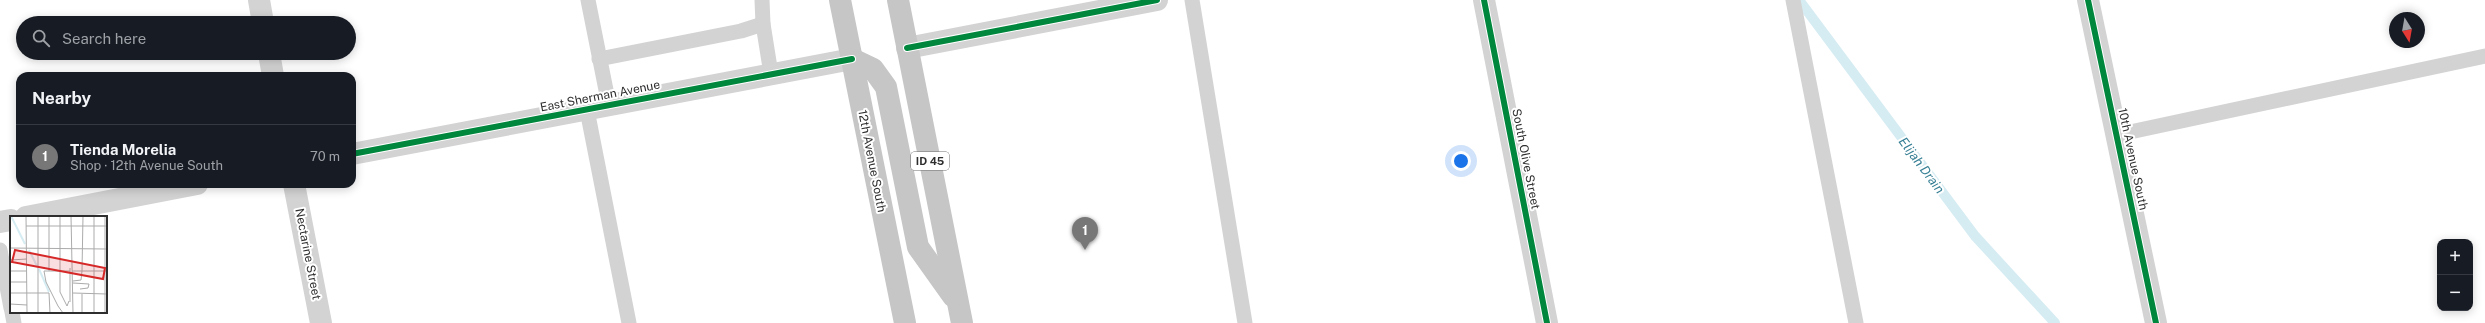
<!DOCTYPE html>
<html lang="en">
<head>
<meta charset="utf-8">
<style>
  body { margin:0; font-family:"Public Sans",sans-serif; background:#242831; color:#f1f3f6 }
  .controls { position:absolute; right:12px; bottom:12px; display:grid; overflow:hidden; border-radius:8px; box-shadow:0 2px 10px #0003 }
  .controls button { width:36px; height:36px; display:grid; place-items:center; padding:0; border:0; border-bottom:1px solid #363941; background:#171b24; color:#f1f3f6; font:20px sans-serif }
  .compass { position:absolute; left:2389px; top:12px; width:36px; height:36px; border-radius:50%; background:#171b24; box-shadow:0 2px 10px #0003; rotate:169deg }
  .you { position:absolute; left:1461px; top:161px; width:14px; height:14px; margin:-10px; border:3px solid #fff; border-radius:50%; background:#1a73e8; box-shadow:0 0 0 6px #1a73e833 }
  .badge { display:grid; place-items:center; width:26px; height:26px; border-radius:50%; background:#777; color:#fff; font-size:13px; font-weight:700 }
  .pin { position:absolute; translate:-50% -33px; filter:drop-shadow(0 1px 2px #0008) }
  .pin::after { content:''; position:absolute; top:21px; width:14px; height:12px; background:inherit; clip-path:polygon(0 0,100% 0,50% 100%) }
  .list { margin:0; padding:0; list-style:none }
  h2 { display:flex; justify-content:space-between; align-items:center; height:52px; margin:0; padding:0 16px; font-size:17px }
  h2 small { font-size:13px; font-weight:400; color:#9ea1a6 }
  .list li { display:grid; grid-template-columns:26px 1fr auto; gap:12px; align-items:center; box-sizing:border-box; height:64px; padding:0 16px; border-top:1px solid #363941 }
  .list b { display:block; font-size:15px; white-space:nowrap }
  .list p { margin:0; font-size:13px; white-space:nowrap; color:#9ea1a6 }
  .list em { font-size:13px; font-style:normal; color:#9ea1a6 }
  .icon { flex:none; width:22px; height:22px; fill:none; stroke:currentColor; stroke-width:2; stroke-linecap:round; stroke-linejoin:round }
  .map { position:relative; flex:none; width:2485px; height:323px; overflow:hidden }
  .search { position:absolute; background:#171b24; box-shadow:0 2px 10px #0003; left:16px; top:16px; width:340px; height:44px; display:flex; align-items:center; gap:10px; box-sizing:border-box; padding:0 14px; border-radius:22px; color:#9ea1a6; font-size:15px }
  .panel { position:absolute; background:#171b24; box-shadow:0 2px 10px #0003; left:16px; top:72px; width:340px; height:116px; border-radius:12px }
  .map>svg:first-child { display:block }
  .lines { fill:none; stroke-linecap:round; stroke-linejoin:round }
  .stream { stroke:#d6ecf3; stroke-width:10 }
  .service { stroke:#d3d3d3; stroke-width:15 }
  .minor { stroke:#d3d3d3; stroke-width:22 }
  .primary { stroke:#c6c6c6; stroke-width:22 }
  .cycleway-casing { stroke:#fff; stroke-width:8 }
  .cycleway { stroke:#00873e; stroke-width:6 }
  .labels { text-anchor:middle; stroke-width:4; stroke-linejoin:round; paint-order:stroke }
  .shield { fill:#fff; stroke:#6d6d6d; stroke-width:1 }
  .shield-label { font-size:11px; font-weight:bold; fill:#2e2e2e }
  .street-label { font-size:12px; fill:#2e2e2e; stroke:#fff }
  .water-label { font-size:13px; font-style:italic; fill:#367f95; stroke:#fff }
  .inset-river { fill:none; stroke:#d6ecf3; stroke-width:2 }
  .inset-road { fill:none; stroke:#ababab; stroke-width:1 }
  .view { fill:#d62828; fill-opacity:0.15; stroke:#d62828; stroke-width:2 }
  .inset-edge { fill:none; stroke:#2e2e2e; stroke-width:2 }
</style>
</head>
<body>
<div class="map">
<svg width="2485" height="323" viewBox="0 0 2485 323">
  <rect width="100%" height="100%" fill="#fff"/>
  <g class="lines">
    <polyline class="stream" points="1799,0 1975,236 2055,323"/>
    <g class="service">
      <polyline points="588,0 609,105"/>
      <polyline points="762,0 763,24 771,74"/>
      <polyline points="1192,0 1245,323"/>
      <polyline points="1793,0 1856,323"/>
      <polyline points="599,59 741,31 763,24"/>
      <polyline points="587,110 629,323"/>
      <polyline points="2116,135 2485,56"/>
      <polyline points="0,250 11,308"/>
      <polyline points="12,312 14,323"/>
    </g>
    <g class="minor">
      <polyline points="259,0 263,23"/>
      <polyline points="1484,0 1547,323"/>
      <polyline points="2088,0 2156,323"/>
      <polyline points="907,48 1157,0"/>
      <polyline points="269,53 273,76"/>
      <polyline points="352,154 852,59"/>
      <polyline points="294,184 321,323"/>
      <polyline points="26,217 197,184"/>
      <polyline points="0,222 11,220"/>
    </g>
    <g class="primary">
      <polyline points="840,0 905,323"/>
      <polyline points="898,0 962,323"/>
      <polyline points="852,59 873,69 886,87 918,247 953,296"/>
    </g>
    <g class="cycleway-casing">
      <g id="cycleway">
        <polyline points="1484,0 1547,323"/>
        <polyline points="2088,0 2156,323"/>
        <polyline points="907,48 1157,0"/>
        <polyline points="352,154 852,59"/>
      </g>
    </g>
    <use href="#cycleway" class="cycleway"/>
  </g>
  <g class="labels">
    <rect class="shield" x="911" y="152" width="38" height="18" rx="3"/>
    <g class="shield-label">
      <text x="930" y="165">ID 45</text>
    </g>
    <g class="street-label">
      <text transform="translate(600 96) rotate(-11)" y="4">East Sherman Avenue</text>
      <text transform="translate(1526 159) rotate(79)" y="4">South Olive Street</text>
      <text transform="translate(2133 159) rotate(78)" y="4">10th Avenue South</text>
      <text transform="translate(872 161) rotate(79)" y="4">12th Avenue South</text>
      <text transform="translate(308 254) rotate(79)" y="4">Nectarine Street</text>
    </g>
    <g class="water-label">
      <text transform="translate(1922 165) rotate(53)" y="5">Elijah Drain</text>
    </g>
  </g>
  <g transform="translate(10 216)">
    <rect width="97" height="97" fill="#fff"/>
    <path class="inset-river" d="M1 0 15 28M19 34 27 50M29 53 39 76"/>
    <path class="inset-road" d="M16 0 17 97M28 0V97M50 0V76L57 90 59 85M61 0 63 97M16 10H97M0 32 97 33M0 44 17 43M60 52V86M0 55H17M39 55V0M62 55H97M72 55 73 0M63 65 71 64 72 55M0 66H17M63 67 79 68 78 72 70 73M0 77H39L40 97M63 77 97 78M72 78V97M0 88 17 89M58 97H53L48 90 36 66 34 55H60M84 97V0M95 97V0"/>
    <path class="view" d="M5 34 95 52 93 63 2 46Z"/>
    <rect width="97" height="97" class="inset-edge"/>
  </g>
</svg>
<div class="controls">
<button>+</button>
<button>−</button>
</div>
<svg class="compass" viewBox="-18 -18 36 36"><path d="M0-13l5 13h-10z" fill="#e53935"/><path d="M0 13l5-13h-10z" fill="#9ea1a6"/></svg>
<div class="you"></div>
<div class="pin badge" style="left:1085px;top:250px">1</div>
<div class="search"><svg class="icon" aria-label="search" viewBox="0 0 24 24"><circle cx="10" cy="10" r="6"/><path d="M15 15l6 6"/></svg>Search here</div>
<section class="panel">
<h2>Nearby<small></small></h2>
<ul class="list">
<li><span class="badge">1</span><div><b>Tienda Morelia</b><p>Shop · 12th Avenue South</p></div><em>70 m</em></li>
</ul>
</section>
</div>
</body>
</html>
